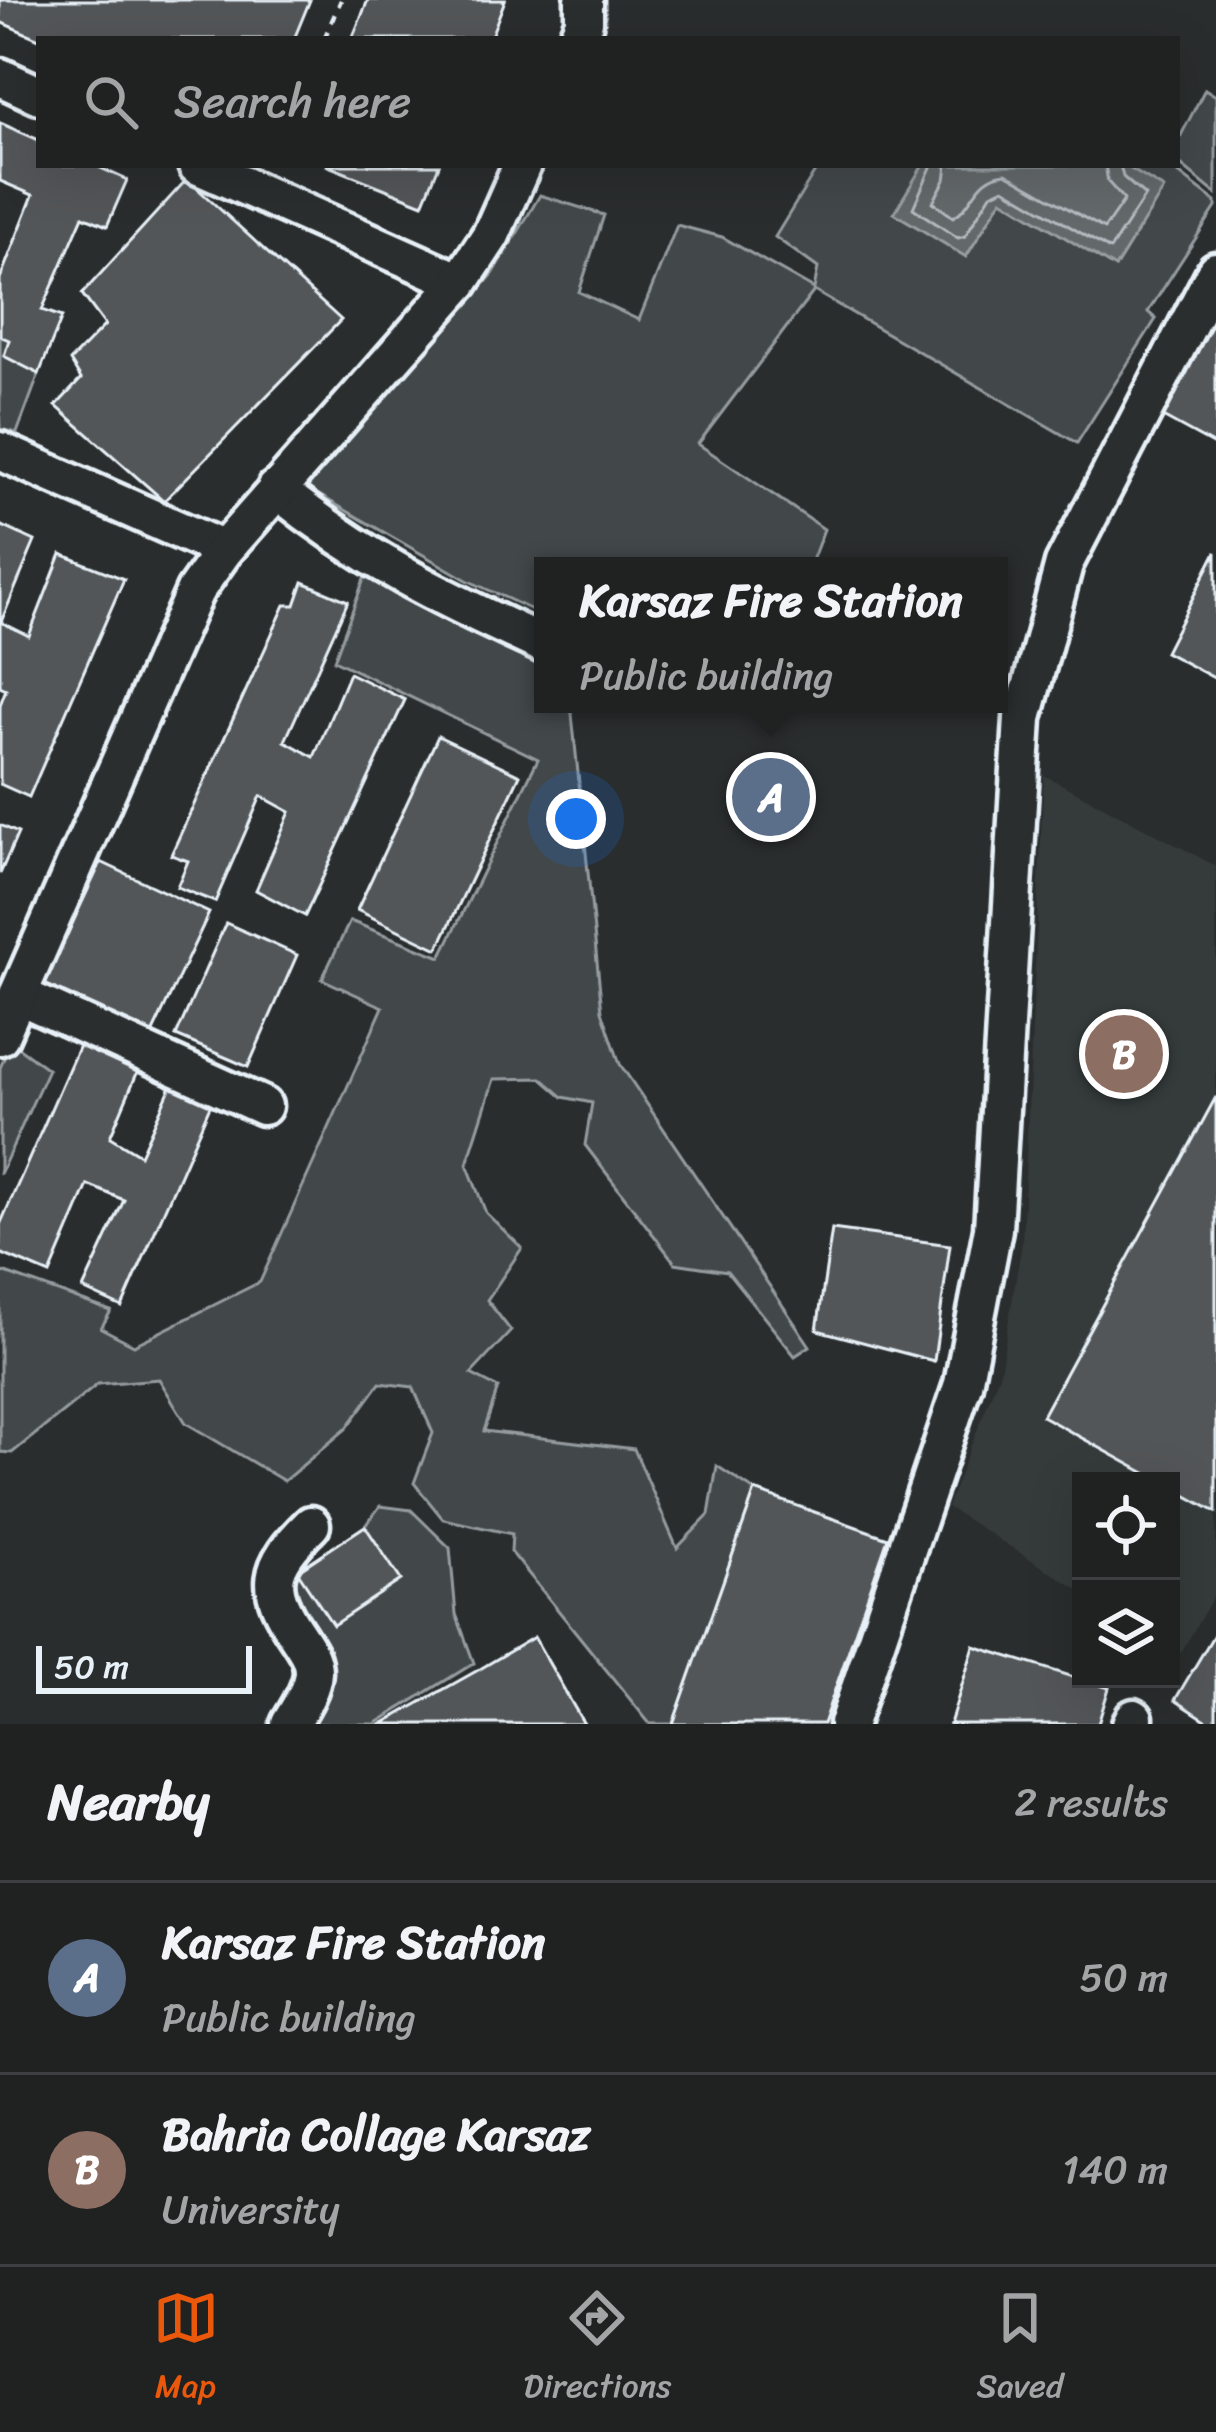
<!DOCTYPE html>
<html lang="en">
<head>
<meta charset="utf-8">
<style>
  body { margin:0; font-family:Sriracha,sans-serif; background:#2d2f2f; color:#f1f3f6 }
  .controls { position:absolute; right:36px; bottom:36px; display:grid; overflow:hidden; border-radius:0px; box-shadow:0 12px 48px #0002 }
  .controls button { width:108px; height:108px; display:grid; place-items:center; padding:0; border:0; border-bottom:3px solid #3d3f40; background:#202222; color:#f1f3f6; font:60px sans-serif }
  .scale { position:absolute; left:36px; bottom:30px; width:216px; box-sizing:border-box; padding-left:12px; border:6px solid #e8f1f8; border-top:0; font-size:33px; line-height:42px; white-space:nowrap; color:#e8f1f8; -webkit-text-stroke:9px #2a2d2e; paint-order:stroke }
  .you { position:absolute; left:576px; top:819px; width:42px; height:42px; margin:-30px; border:9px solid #fff; border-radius:50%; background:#1a73e8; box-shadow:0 0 0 18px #1a73e833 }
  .badge { display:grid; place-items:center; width:78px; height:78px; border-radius:50%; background:#ea580c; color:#fff; font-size:39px; font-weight:700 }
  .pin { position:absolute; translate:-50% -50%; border:6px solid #fff; box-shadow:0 3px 12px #0006 }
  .popup { position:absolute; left:534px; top:557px; width:474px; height:156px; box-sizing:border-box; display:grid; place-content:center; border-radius:0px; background:#202222; filter:drop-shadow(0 3px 9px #0005); font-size:39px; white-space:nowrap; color:#a2a4a5 }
  .popup b { font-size:45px; color:#f1f3f6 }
  .popup::after { content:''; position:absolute; left:50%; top:100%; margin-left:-24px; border:24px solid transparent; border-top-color:#202222 }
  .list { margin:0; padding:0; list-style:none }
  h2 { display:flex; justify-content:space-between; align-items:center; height:156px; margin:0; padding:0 48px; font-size:51px }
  h2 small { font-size:39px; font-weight:400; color:#a2a4a5 }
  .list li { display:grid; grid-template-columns:78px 1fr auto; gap:36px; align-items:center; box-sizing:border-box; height:192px; padding:0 48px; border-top:3px solid #3d3f40 }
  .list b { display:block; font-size:45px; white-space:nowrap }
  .list p { margin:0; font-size:39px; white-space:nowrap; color:#a2a4a5 }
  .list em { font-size:39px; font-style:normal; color:#a2a4a5 }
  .icon { flex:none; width:66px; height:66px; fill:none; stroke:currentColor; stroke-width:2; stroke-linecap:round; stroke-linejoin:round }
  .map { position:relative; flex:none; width:1216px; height:1724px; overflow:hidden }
  .search { position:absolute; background:#202222; box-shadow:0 12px 48px #0002; left:36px; right:36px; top:36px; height:132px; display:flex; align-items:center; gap:30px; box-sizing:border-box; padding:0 42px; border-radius:0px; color:#a2a4a5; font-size:45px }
  .sheet { height:540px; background:#202222 }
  nav { display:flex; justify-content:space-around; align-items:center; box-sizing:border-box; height:168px; border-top:3px solid #3d3f40; background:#202222; font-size:33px; color:#a2a4a5 }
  nav a { display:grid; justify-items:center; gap:6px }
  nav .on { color:#ea580c }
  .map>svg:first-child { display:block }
  .built { fill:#363a3b }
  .green { fill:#424648; stroke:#959ca0; stroke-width:3 }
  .water { fill:#63686b; stroke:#989fa3; stroke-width:3 }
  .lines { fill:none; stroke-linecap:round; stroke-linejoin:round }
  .shore { stroke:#b3bac0; stroke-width:3 }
  .building { fill:#535759; stroke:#e8f1f8; stroke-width:3 }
  .minor-casing { stroke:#e8f1f8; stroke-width:45 }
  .path { stroke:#e8f1f8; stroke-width:4.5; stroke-dasharray:9 9; stroke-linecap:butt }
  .minor { stroke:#2a2d2e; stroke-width:36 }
</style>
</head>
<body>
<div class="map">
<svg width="1216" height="1724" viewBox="0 0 1216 1724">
  <rect width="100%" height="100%" fill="#2a2d2e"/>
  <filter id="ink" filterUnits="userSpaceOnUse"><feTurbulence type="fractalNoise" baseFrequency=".00833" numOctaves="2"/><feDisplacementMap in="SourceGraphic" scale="24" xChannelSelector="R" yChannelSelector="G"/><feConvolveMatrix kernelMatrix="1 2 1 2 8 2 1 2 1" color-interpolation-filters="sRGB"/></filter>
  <g filter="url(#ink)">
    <polygon class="built" points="1044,775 1216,866 1216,1591 1181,1653 1171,1647 1171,1481 1081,1481 1081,1591 947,1507 1000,1372 1022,1243"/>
    <g class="green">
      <polygon points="1205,89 1216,96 1216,194 1177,162 1177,143"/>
      <polygon points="819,165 1168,165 1216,202 1216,207 1148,312 1156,319 1077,443 814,291 698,444 824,529 810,566 543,566 543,615 467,580 307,488 493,274 540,195 604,215 579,292 639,320 677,225 722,237 814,289 818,268 775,237"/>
      <polygon points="0,336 9,340 4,356 39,374 17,433 0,429"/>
      <polygon points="367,571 543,647 543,704 571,704 602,1011 620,1064 810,1346 795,1356 727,1271 675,1263 585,1145 592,1103 563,1097 541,1078 494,1079 467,1164 486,1213 522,1248 487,1300 511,1331 471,1374 498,1388 484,1431 634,1449 677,1548 709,1515 717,1466 755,1491 673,1724 650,1724 511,1552 512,1534 443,1519 414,1483 433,1433 413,1387 380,1383 347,1428 284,1481 186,1423 159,1379 98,1384 12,1453 0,1452 0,1271 111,1311 101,1328 134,1345 260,1282 383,1007 322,979 350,921 441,957 538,759 334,660"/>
      <polygon points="11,1042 48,1069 0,1174 0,1068"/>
      <polygon points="380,1506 411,1510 450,1548 456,1614 474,1663 375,1724 305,1724 319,1695 327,1650 294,1616 297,1571 365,1526"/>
    </g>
    <polygon class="water" points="923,165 1124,165 1164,189 1115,268 1002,199 966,257 894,213"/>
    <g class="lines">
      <g class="shore">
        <polyline points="932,165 913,208 958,238 965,236 991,194 1004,188 1110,250 1145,196 1123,177 1120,165"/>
        <path d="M947 165 945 180 933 202 953 217C975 205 975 176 1006 173L1104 229 1124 200 1108 182 1105 165"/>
      </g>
    </g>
    <g class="building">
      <polygon points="0,0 310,0 294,39 39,39 0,22"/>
      <polygon points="368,0 505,0 490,39 352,39"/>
      <polygon points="0,123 39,140 39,165 94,165 127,180 107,226 83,216 42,310 62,317 39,374 4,356 9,340 0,336 0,279 33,195 0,181"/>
      <polygon points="326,165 439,165 423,204"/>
      <polygon points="187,179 341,320 164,501 56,406 81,379 70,361 105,325 82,294"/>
      <polygon points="1216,318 1216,446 1159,415"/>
      <polygon points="0,525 35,541 1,622 29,636 61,554 124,579 29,797 0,784 0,705 6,689 0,686"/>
      <polygon points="1216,552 1216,679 1165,652"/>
      <polygon points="303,582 348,601 285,741 314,757 349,673 405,700 305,916 256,890 290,812 261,796 215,902 177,887 188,861 171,855 285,605 295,605"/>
      <polygon points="438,736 520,775 438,949 357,910"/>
      <polygon points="0,825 18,833 0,874"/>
      <polygon points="101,862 209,913 147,1045 39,994"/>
      <polygon points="226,923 297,955 248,1067 176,1036"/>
      <polygon points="84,1034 143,1059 110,1137 140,1155 177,1073 216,1092 122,1307 83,1289 124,1200 88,1185 50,1274 0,1253 0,1225"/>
      <polygon points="1216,1097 1216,1512 1171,1487 1171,1481 1160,1481 1042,1416"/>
      <polygon points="832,1229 950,1245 934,1361 817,1330"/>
      <polygon points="755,1491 888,1538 823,1724 673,1724"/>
      <polygon points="365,1526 401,1580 333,1625 297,1571"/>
      <polygon points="1216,1631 1216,1724 1212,1724 1175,1700"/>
      <polygon points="534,1637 584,1724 382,1724 480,1669"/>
      <polygon points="974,1646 1109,1688 1098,1724 950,1724"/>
    </g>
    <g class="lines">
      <g class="minor-casing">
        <g id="minor">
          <polyline points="577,39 584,22 584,0"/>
          <polyline points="0,77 39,95"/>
          <polyline points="197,165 460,282"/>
          <polyline points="0,451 224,550"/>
          <path d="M276 489C364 560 442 598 543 644"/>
          <polyline points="18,995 263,1106"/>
          <polyline points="0,1036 195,591 224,550 460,282 491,235 522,165"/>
          <path d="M290 1724C299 1709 312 1690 313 1672 313 1658 306 1649 299 1638 264 1587 267 1568 311 1525"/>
          <polyline points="848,1724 963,1384 993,1229 1023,718 1064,564 1216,271"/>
          <polyline points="1131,1724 1134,1718"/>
        </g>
      </g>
      <polyline class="path" points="324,39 341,0"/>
      <use href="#minor" class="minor"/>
    </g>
  </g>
</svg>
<div class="controls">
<button><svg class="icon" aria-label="locate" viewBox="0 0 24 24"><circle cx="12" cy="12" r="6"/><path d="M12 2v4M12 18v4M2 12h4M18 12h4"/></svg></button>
<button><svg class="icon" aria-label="layers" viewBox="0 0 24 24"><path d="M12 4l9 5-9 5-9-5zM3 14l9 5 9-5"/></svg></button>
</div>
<div class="scale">50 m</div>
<div class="you"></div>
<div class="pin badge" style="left:771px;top:797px;background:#5c6f8a">A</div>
<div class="popup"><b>Karsaz Fire Station</b>Public building</div>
<div class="pin badge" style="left:1124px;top:1054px;background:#8d6e63">B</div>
<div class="search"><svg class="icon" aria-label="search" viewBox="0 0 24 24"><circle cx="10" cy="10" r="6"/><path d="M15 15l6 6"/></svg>Search here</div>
</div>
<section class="sheet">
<h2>Nearby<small>2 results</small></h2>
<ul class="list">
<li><span class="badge" style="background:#5c6f8a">A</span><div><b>Karsaz Fire Station</b><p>Public building</p></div><em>50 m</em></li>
<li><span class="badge" style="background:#8d6e63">B</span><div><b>Bahria Collage Karsaz</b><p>University</p></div><em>140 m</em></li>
</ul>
</section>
<nav>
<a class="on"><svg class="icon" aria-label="map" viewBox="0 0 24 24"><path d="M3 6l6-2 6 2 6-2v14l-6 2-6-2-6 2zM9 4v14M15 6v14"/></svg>Map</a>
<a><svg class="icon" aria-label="directions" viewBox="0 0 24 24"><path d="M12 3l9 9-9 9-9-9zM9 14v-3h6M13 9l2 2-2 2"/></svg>Directions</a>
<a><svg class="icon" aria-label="saved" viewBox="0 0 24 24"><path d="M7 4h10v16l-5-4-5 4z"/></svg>Saved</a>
</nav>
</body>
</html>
